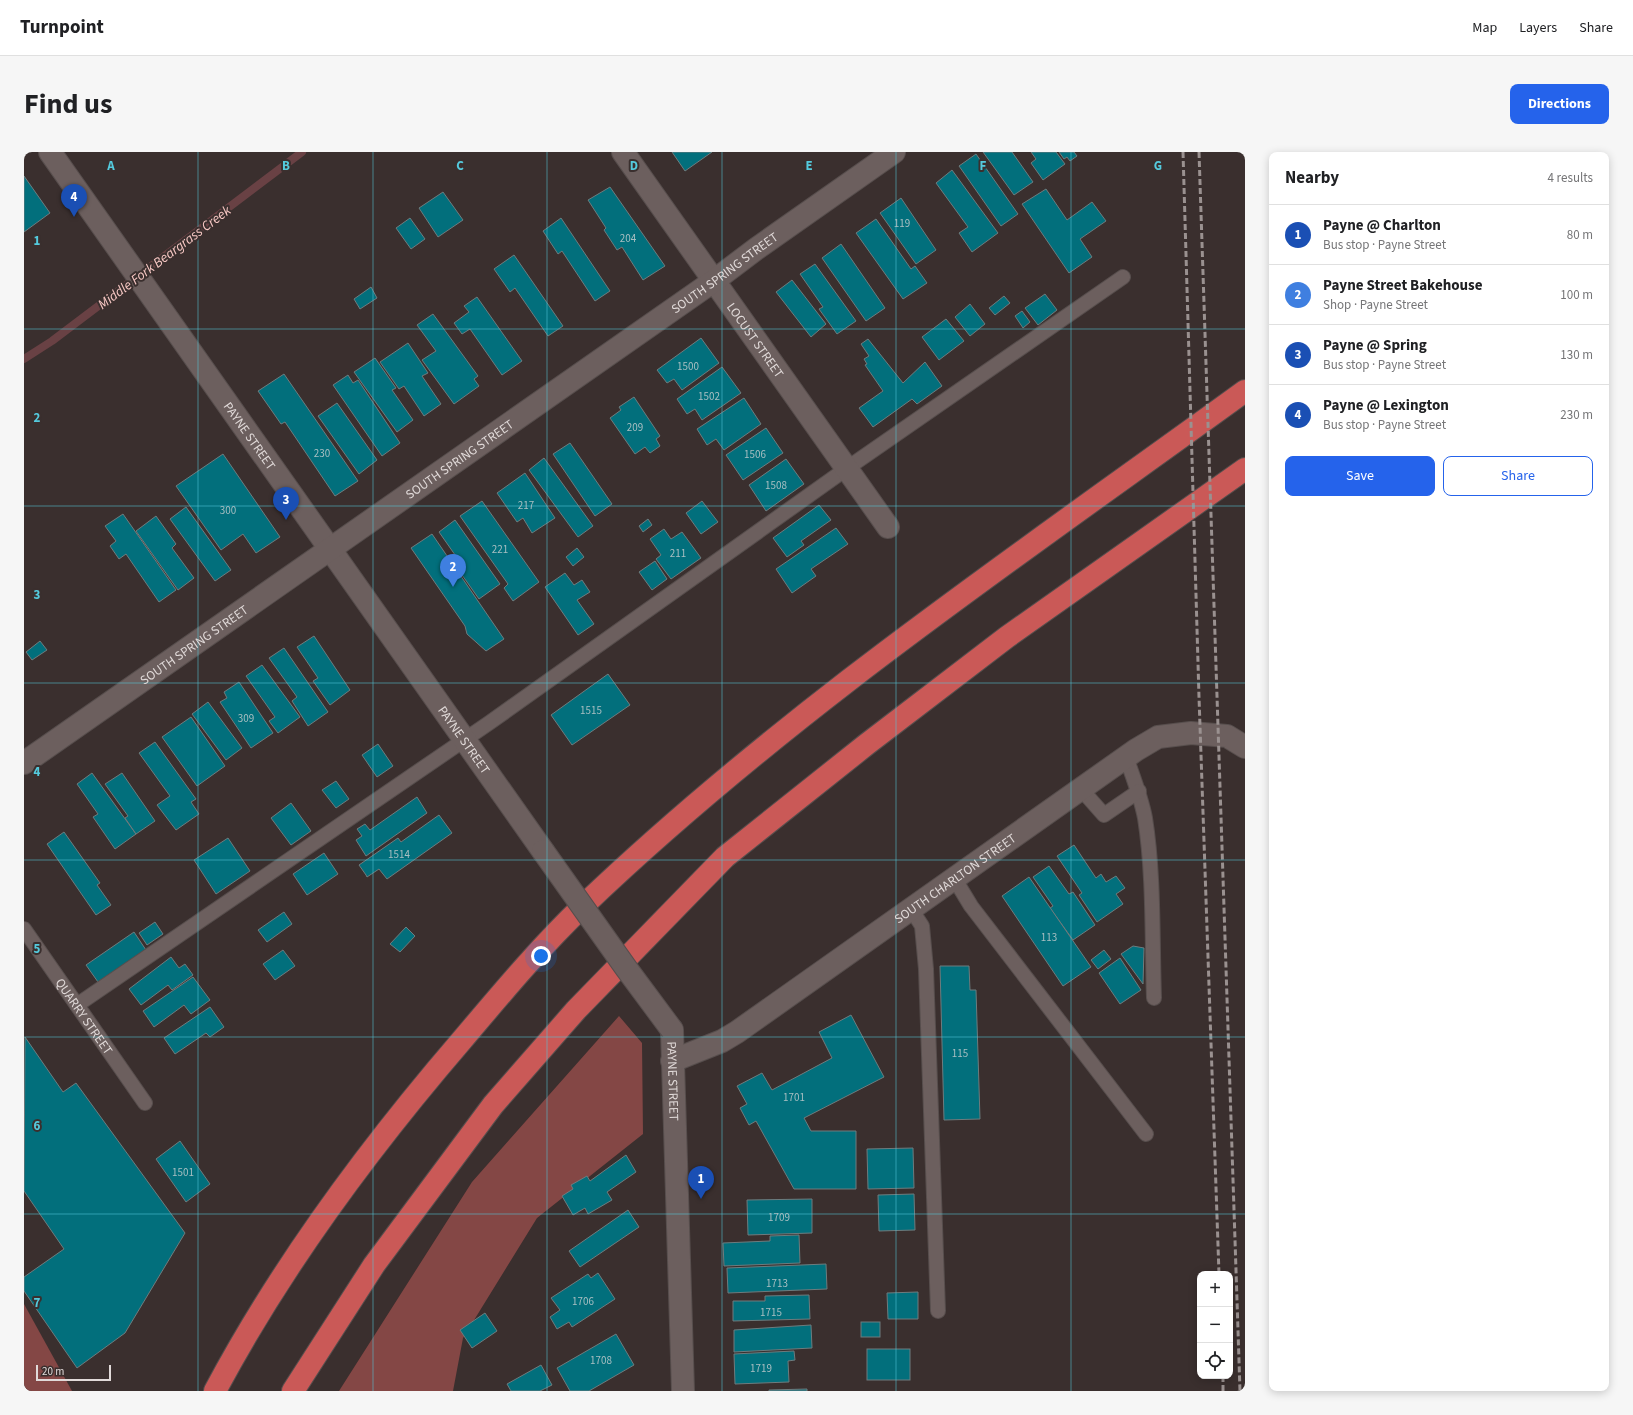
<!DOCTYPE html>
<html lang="en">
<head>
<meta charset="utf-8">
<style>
  body { margin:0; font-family:"Source Sans 3",sans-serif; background:#f6f6f6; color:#202124 }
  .controls { position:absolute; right:12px; bottom:12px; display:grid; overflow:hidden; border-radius:8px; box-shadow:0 2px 10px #0003 }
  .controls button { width:36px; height:36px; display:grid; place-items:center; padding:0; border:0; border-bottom:1px solid #e0e0e0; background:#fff; color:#202124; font:20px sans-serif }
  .scale { position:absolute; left:12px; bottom:10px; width:75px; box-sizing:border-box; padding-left:4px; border:2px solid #e1dad9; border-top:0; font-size:11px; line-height:14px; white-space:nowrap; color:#e1dad9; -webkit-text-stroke:3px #3a2f2e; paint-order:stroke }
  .you { position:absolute; left:517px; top:804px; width:14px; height:14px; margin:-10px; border:3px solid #fff; border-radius:50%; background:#1a73e8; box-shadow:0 0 0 6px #1a73e833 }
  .badge { display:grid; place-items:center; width:26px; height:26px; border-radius:50%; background:#2563eb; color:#fff; font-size:13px; font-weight:700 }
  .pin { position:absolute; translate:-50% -33px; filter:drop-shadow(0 1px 2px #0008) }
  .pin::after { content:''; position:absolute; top:21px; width:14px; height:12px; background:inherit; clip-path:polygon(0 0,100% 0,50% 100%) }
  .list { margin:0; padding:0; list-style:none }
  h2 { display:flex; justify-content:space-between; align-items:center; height:52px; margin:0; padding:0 16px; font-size:17px }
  h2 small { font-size:13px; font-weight:400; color:#757577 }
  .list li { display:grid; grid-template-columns:26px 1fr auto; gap:12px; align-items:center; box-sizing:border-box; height:60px; padding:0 16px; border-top:1px solid #e0e0e0 }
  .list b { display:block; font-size:15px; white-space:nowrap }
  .list p { margin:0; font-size:13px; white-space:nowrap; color:#757577 }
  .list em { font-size:13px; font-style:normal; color:#757577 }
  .actions { display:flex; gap:8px; padding:12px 16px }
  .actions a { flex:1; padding:9px 0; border:1px solid #2563eb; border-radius:8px; text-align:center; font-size:14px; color:#2563eb }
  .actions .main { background:#2563eb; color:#fff }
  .icon { flex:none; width:22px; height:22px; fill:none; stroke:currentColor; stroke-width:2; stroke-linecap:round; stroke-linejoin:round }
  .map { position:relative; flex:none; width:1221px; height:1239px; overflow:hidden; border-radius:8px }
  header { display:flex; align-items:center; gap:24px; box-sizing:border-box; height:56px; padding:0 20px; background:#fff; border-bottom:1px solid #e0e0e0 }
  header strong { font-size:19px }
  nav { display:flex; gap:22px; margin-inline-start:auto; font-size:14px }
  .intro { display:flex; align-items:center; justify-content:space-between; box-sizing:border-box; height:96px; padding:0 24px }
  h1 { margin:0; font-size:28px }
  .button { padding:10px 18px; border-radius:8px; background:#2563eb; color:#fff; font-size:14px; font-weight:700 }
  main { display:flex; gap:24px; padding:0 24px }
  aside { flex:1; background:#fff; border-radius:8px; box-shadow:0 2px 10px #0003 }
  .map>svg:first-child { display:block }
  .green { fill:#844745 }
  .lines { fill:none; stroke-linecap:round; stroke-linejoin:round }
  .stream { stroke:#694144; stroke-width:8 }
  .building { fill:#026f7c; stroke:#6e7c7e }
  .lane-casing { stroke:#574e4d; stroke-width:16 }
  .street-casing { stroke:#574e4d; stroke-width:24 }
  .highway-casing { stroke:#574e4d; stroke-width:24 }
  .lane { stroke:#6c5f5e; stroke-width:14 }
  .street { stroke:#6c5f5e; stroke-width:22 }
  .highway { stroke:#ca5957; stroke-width:22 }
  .rail { stroke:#9a9190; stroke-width:3; stroke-dasharray:6 3; stroke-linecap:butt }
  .street-bridge-casing { stroke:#574e4d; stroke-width:24; stroke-linecap:butt }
  .street-bridge { stroke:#6c5f5e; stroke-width:22 }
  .grid { fill:none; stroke:#54cadd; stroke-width:1; stroke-opacity:0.55 }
  .labels { text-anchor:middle; stroke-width:4; stroke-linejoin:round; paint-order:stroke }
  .number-label { font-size:11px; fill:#a9bfc2 }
  .street-label { font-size:13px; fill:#e1dad9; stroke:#3a2f2e }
  .water-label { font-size:14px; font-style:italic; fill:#f9c9c5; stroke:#3a2f2e }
  .grid-label { font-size:13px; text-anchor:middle; font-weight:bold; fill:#54cadd; stroke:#3a2f2e; stroke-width:4; stroke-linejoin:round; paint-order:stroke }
</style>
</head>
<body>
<header>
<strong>Turnpoint</strong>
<nav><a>Map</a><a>Layers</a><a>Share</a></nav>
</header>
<div class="intro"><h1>Find us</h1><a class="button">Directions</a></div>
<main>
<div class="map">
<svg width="1221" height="1239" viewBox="0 0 1221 1239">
  <rect width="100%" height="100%" fill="#3a2f2e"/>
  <g class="green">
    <polygon points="595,864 618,891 619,982 513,1066 439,1186 429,1239 315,1239 448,1030"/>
    <polygon points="0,1152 48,1239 0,1239"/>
  </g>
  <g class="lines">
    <polyline class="stream" points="0,207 28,189 278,0"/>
  </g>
  <g class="building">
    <polygon points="648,0 688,0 661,19"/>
    <polygon points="959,0 988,0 1009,30 990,43"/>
    <polygon points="1007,0 1032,0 1041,12 1019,28 1007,11 1012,7"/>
    <polygon points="1035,0 1050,0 1053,4 1046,9 1043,5 1040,7"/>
    <polygon points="952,2 994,62 977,74 935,14"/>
    <polygon points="928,18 974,81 948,100 935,81 944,75 912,31"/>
    <polygon points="0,24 26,61 0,80"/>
    <polygon points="586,35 641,114 619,128 598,95 593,98 580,78 582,76 564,48"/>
    <polygon points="1022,37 1043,68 1068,50 1082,69 1056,87 1068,105 1045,121 998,52"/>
    <polygon points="419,40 439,68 414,85 395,56"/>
    <polygon points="877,46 912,98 892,112 856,61"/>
    <polygon points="386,66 401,87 387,97 372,76"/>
    <polygon points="537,66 586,139 571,149 538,99 534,102 519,79"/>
    <polygon points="852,67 887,117 891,114 903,131 879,147 832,81"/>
    <polygon points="817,92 861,156 842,169 798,106"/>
    <polygon points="490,103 539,174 524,184 491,136 486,140 470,117"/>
    <polygon points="791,112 832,169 813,182 795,157 799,155 776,122"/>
    <polygon points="768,128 802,172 787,185 752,140"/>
    <polygon points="347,135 353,146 336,157 330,147"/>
    <polygon points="1021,142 1033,158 1014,173 1001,156"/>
    <polygon points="980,144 986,151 971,163 965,156"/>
    <polygon points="453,145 498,209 478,223 446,177 438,182 430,171 445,160 440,154"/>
    <polygon points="946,152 961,172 946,184 931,165"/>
    <polygon points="998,159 1006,170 999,176 991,164"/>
    <polygon points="409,162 454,224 450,227 455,234 430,252 398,208 412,199 393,173"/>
    <polygon points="922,167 940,189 915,208 898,185"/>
    <polygon points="677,186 695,211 658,238 650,227 643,231 633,218"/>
    <polygon points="844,187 879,231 901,210 918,234 893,252 888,247 849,275 835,256 859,239 841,213 843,212 840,207 845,204 837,192"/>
    <polygon points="384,191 404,221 398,224 417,252 400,264 380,234 375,237 356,210"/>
    <polygon points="351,206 372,236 368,238 389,268 373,280 330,220"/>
    <polygon points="698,215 717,241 678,268 671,257 663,262 653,247"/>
    <polygon points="260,222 334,329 311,344 261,270 257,272 234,239"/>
    <polygon points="324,223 329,231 334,228 376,291 358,304 309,233"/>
    <polygon points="610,245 636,284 632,287 636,294 626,301 621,295 611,302 586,266 597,258 595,255"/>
    <polygon points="720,246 737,272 700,298 692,287 683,293 673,277"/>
    <polygon points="313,251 353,308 335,322 294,264"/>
    <polygon points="742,276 759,301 719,328 702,303"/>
    <polygon points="546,291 588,352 571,364 529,302"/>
    <polygon points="199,302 256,385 232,401 219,382 197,398 152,334"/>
    <polygon points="520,306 569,374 554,385 505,318"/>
    <polygon points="762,307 780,332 742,359 725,333"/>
    <polygon points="501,321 531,366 508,381 499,366 493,370 473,341"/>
    <polygon points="458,349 515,430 489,449 480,436 484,432 436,364"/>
    <polygon points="678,349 694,370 677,382 662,361"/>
    <polygon points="795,353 807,368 777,389 780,393 763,405 749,386"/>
    <polygon points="162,355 207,418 191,429 146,367"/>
    <polygon points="99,362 152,438 135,450 102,402 95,407 86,394 92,389 81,374"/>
    <polygon points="132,364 152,392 148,396 170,426 154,438 112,379"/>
    <polygon points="624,367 628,373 619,380 615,374"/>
    <polygon points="431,368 476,432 455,447 431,413 436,410 415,380"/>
    <polygon points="812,376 824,392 787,417 792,424 768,441 752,417"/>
    <polygon points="640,377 647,387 658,380 677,406 647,427 632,407 637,403 626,387"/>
    <polygon points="408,382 480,487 462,499 443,482 441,474 387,396"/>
    <polygon points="553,396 560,405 549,414 542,405"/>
    <polygon points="631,409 643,427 628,438 615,420"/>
    <polygon points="541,421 550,433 558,428 566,440 553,448 570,472 554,483 521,435"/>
    <polygon points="290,484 326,538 306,553 289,529 294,526 273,495"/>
    <polygon points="16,489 23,498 8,508 2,500"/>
    <polygon points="260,496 304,560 284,574 268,549 273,545 245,506"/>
    <polygon points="238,513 276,565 254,581 245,569 251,565 222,524"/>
    <polygon points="584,522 606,553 548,593 527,563"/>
    <polygon points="215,530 249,581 227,596 196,550 203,546 200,540"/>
    <polygon points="184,550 218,596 202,608 168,562"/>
    <polygon points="167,565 201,614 173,634 138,585"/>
    <polygon points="131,590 172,647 167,650 175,662 152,678 133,653 146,644 115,601"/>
    <polygon points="354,592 369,614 353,625 338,603"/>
    <polygon points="68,621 112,682 91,697 69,665 74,662 53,632"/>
    <polygon points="98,621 131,669 112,682 101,666 104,664 81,632"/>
    <polygon points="312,629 325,647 312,656 298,638"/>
    <polygon points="393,645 403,661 342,704 332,688 338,684 333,677 341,672 346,678"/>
    <polygon points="267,651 287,679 267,693 247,666"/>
    <polygon points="415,663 428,681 363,727 355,717 343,725 342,723 335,713 374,686 377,690"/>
    <polygon points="40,680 76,731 73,733 87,753 72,763 23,692"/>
    <polygon points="204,686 226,719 192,742 170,708"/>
    <polygon points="1050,693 1072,726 1077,722 1082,730 1092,724 1101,736 1092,742 1099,752 1073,770 1055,743 1058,741 1033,704"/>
    <polygon points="300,701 314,722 283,743 269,722"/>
    <polygon points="1025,714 1045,742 1049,740 1071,773 1049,788 1026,756 1029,754 1009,725"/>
    <polygon points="1005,725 1067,815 1039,834 978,744"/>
    <polygon points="260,760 268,772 243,790 234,778"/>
    <polygon points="131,770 139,782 123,793 115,781"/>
    <polygon points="382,775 391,784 376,800 366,792"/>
    <polygon points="110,780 122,798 74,830 62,813"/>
    <polygon points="1109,794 1120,796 1119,832 1097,802"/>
    <polygon points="259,798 271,814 251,828 239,812"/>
    <polygon points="1080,798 1087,807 1074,817 1067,808"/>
    <polygon points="147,805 155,816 161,812 169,823 148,838 144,833 117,853 105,837"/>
    <polygon points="1096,806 1117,838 1096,852 1075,821"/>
    <polygon points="916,814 945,814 946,838 952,838 956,967 920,968"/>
    <polygon points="169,825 186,848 167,862 160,853 130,875 119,859"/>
    <polygon points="186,855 200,875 186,885 182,881 151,902 140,886"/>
    <polygon points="827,863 860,925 780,966 787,979 832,979 832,1037 770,1037 732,969 725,973 716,956 723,952 713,934 738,921 748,938 808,906 795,880"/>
    <polygon points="1,885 39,940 52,931 161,1081 101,1181 53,1216 0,1139 0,1125 40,1097 0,1039"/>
    <polygon points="156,989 186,1032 162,1050 132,1007"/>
    <polygon points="889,996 890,1036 844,1037 843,997"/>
    <polygon points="602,1003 612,1020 583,1040 588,1048 564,1062 561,1056 549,1063 538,1044 549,1037 547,1033 563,1024 566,1029"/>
    <polygon points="890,1042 891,1078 855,1079 854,1043"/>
    <polygon points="788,1047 788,1081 724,1083 723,1048"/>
    <polygon points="604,1058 615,1075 556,1115 545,1099"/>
    <polygon points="775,1083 776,1111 700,1114 699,1091 746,1089 746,1084"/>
    <polygon points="802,1112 803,1137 704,1141 703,1116"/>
    <polygon points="574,1121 591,1147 548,1175 545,1170 533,1177 526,1165 536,1158 527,1146 564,1122 567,1126"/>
    <polygon points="894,1140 894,1167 864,1167 863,1141"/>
    <polygon points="785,1143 786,1167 709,1169 709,1149 741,1149 741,1144"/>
    <polygon points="461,1161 473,1179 448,1196 436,1178"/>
    <rect x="837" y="1170" width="19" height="15"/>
    <polygon points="787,1173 788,1196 710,1200 710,1178"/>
    <polygon points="592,1182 610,1213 565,1239 546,1239 533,1216"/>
    <rect x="843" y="1197" width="43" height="31"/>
    <polygon points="770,1199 771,1208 764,1209 765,1230 711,1232 710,1202"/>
    <polygon points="517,1213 528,1233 516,1239 487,1239 483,1232"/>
    <polygon points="783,1237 783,1239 745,1239 745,1238"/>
  </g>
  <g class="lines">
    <g class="lane-casing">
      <g id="lane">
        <path d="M1102 605C1109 625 1117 645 1121 666 1130 722 1128 788 1130 846"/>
        <polyline points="1057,637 1080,663 1115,639"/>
        <polyline points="930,726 947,754 1122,982"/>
        <polyline points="887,757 898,774 902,817 914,1159"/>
        <path id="s1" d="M0 777 121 951"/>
        <polyline points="53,853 465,571 822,317 1099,125"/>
      </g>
    </g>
    <g class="street-casing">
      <g id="street">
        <path id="s2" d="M26 0 519 699"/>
        <path id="s3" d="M599 0 864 375"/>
        <path id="s4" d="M0 611 691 128 732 97 870 0"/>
        <path id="s5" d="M648 878 659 1239"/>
        <path id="s6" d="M648 909 698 889 713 880 1112 598 1134 585 1167 581 1203 584 1221 595"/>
      </g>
    </g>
    <g class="highway-casing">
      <g id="highway">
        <path d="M191 1239C258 1113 345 996 438 888 477 842 516 795 560 753 762 560 995 403 1221 239"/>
        <polyline points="269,1239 350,1113 469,953 552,858 701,705 843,592 983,485 1221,317"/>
      </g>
    </g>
    <use href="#lane" class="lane"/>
    <use href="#street" class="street"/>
    <use href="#highway" class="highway"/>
    <g class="rail">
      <polyline points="1159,0 1175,545 1195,1122"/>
      <polyline points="1175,0 1216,1239"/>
      <polyline points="1199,1224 1199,1239"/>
    </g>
    <g class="street-bridge-casing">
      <polyline id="street-bridge" points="519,699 602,816 648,878"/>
    </g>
    <use href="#street-bridge" class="street-bridge"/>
  </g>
  <path class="grid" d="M174 0V1239M349 0V1239M523 0V1239M698 0V1239M872 0V1239M1047 0V1239M0 177H1221M0 354H1221M0 531H1221M0 708H1221M0 885H1221M0 1062H1221"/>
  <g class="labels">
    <g class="number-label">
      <text x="878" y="75">119</text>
      <text x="604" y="90">204</text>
      <text x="664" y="218">1500</text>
      <text x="685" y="248">1502</text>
      <text x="611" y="279">209</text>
      <text x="298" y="305">230</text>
      <text x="731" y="306">1506</text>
      <text x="752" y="337">1508</text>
      <text x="502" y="357">217</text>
      <text x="204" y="362">300</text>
      <text x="476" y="401">221</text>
      <text x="654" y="405">211</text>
      <text x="567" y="562">1515</text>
      <text x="222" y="570">309</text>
      <text x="375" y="706">1514</text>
      <text x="1025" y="789">113</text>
      <text x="936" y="905">115</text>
      <text x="770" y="949">1701</text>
      <text x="159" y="1024">1501</text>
      <text x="755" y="1069">1709</text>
      <text x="753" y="1135">1713</text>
      <text x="559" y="1153">1706</text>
      <text x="747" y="1164">1715</text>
      <text x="577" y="1212">1708</text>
      <text x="737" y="1220">1719</text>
    </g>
    <g class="street-label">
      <text dy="5" stroke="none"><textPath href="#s4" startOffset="855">SOUTH SPRING STREET</textPath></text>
      <text dy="5" stroke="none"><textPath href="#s3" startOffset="230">LOCUST STREET</textPath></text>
      <text dy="5" stroke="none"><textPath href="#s2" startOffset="347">PAYNE STREET</textPath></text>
      <text dy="5" stroke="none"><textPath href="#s4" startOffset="531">SOUTH SPRING STREET</textPath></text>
      <text dy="5" stroke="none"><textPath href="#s4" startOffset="207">SOUTH SPRING STREET</textPath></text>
      <text dy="5" stroke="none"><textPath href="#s2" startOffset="719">PAYNE STREET</textPath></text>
      <text dy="5" stroke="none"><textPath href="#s6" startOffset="338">SOUTH CHARLTON STREET</textPath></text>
      <text dy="5" stroke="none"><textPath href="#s1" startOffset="106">QUARRY STREET</textPath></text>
      <text dy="5" stroke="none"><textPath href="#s5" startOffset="51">PAYNE STREET</textPath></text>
    </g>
    <g class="water-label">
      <text transform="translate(140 105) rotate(-37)" y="5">Middle Fork Beargrass Creek</text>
    </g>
  </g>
  <g class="grid-label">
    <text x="87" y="18">A</text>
    <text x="262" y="18">B</text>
    <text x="436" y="18">C</text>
    <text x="610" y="18">D</text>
    <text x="785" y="18">E</text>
    <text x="959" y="18">F</text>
    <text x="1134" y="18">G</text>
    <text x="13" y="93">1</text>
    <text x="13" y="270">2</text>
    <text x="13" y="447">3</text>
    <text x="13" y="624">4</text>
    <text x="13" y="801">5</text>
    <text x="13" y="978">6</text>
    <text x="13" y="1155">7</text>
  </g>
</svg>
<div class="controls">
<button>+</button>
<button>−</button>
<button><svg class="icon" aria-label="locate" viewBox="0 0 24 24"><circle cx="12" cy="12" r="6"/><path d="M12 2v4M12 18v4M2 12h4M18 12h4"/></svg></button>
</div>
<div class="scale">20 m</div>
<div class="you"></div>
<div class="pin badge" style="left:677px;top:1047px;background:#1a4fb4">1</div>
<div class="pin badge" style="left:429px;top:435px;background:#3f7fe0">2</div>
<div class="pin badge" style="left:262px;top:368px;background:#1a4fb4">3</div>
<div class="pin badge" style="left:50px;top:65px;background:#1a4fb4">4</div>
</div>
<aside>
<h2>Nearby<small>4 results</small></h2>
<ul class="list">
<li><span class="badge" style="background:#1a4fb4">1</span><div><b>Payne @ Charlton</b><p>Bus stop · Payne Street</p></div><em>80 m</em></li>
<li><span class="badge" style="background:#3f7fe0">2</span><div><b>Payne Street Bakehouse</b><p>Shop · Payne Street</p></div><em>100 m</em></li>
<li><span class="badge" style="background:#1a4fb4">3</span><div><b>Payne @ Spring</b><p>Bus stop · Payne Street</p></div><em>130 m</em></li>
<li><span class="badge" style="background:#1a4fb4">4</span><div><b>Payne @ Lexington</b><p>Bus stop · Payne Street</p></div><em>230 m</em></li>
</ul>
<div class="actions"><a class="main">Save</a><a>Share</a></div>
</aside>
</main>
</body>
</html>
